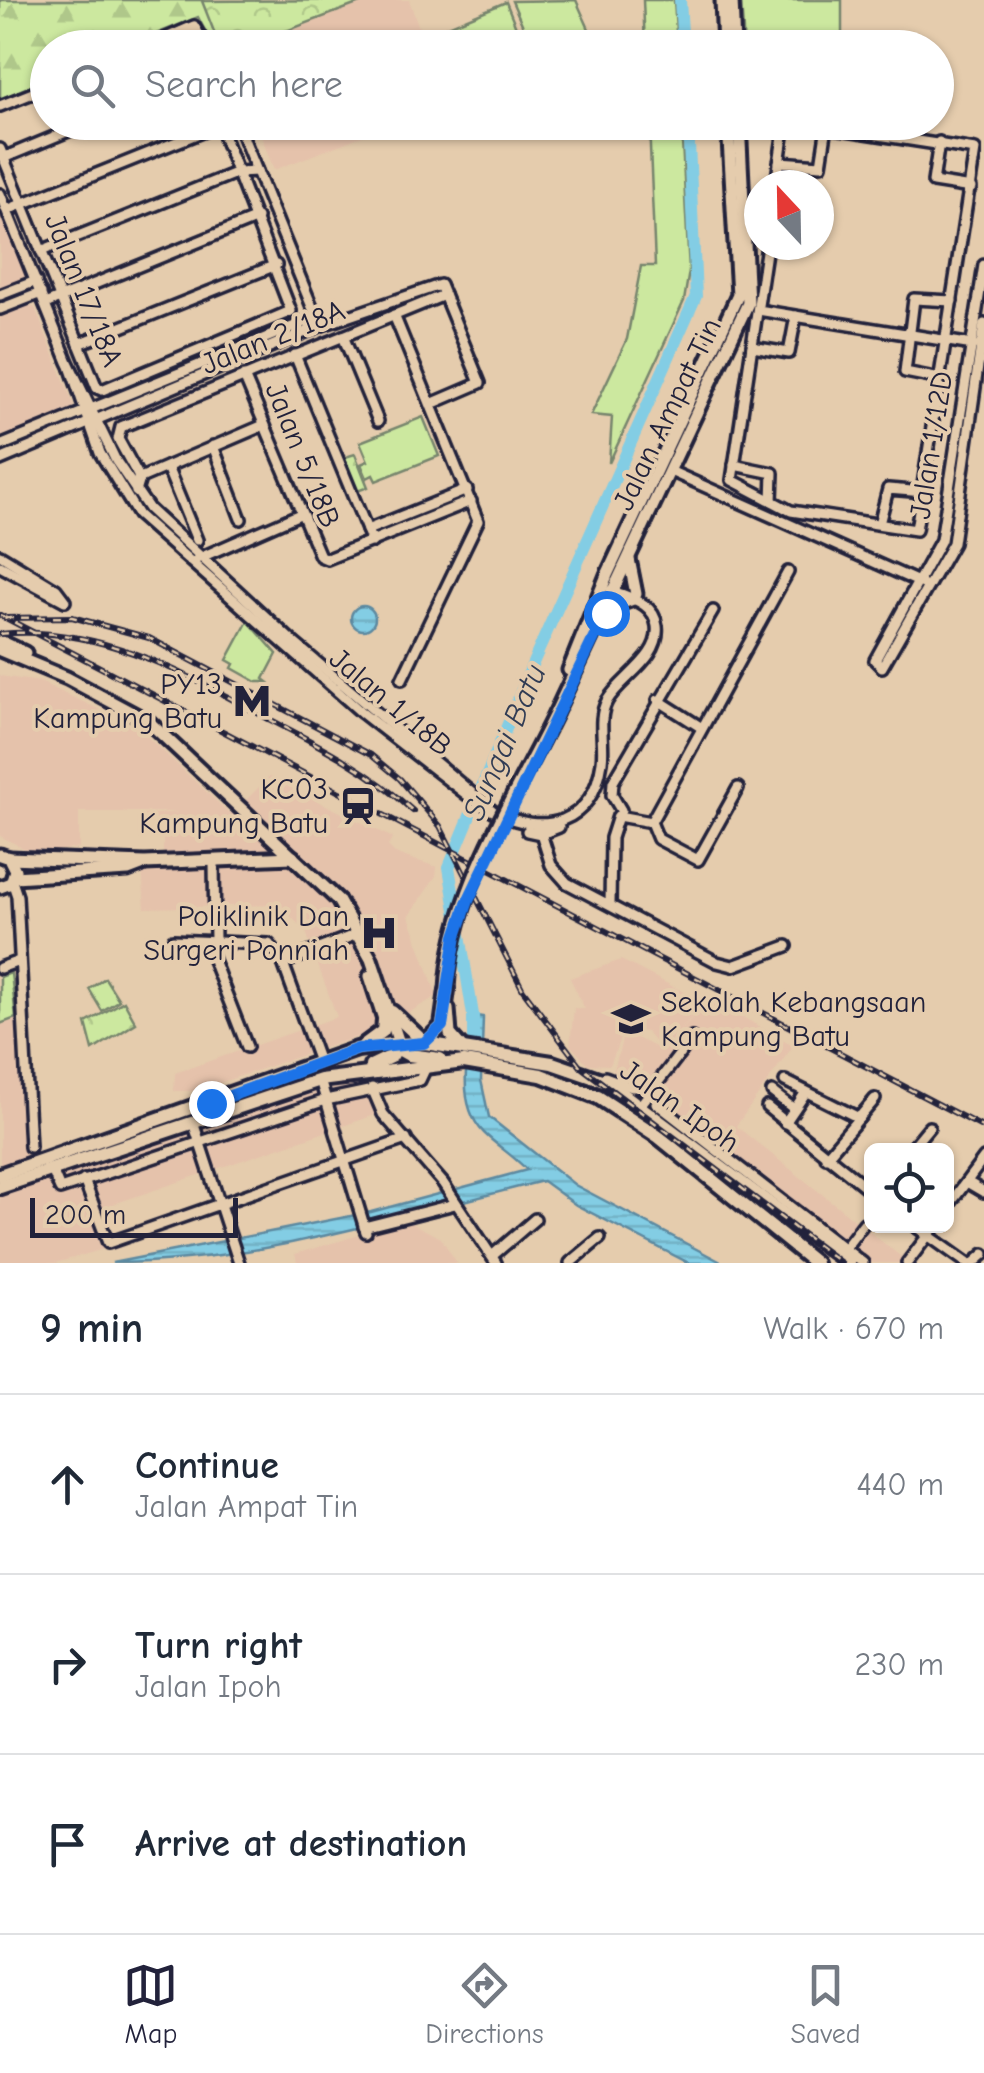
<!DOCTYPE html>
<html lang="en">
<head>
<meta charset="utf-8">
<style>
  body { margin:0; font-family:"Comic Neue",sans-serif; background:#f6f6f7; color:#1f2937 }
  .controls { position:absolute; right:30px; bottom:30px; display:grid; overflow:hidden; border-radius:15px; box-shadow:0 2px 8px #0004 }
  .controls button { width:90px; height:90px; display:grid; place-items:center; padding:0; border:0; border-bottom:2px solid #e0e1e3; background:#fff; color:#1f2937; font:50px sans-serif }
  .compass { position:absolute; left:744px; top:170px; width:90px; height:90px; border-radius:50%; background:#fff; box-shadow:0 2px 8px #0004; rotate:338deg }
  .scale { position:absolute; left:30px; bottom:25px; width:208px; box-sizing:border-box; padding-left:10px; border:5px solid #22223b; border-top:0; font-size:28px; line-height:35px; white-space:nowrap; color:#22223b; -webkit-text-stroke:8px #e5ccad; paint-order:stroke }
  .stop { position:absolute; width:30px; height:30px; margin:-22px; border:8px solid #1a73e8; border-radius:50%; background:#fff }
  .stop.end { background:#1a73e8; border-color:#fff; box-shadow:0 2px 10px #0008 }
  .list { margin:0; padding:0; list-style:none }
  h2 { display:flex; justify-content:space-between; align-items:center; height:130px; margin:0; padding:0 40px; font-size:42px }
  h2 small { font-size:32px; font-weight:400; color:#747a83 }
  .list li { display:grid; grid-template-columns:65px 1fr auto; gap:30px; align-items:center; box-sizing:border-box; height:180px; padding:0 40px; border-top:2px solid #e0e1e3 }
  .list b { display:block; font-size:38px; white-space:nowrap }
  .list p { margin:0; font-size:32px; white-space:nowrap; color:#747a83 }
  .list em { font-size:32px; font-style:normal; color:#747a83 }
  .icon { flex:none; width:55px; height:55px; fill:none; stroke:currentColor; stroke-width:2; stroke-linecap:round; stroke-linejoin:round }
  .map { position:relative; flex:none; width:984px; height:1263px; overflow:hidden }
  .search { position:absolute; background:#fff; box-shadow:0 2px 8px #0004; left:30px; right:30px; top:30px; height:110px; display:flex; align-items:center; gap:25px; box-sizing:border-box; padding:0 35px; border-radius:55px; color:#747a83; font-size:38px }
  .sheet { height:670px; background:#fff }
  nav { display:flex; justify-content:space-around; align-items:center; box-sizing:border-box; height:140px; border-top:2px solid #e0e1e3; background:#fff; font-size:28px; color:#747a83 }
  nav a { display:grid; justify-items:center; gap:5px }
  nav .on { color:#22223b }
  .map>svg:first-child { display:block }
  .built { fill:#e5c2ab }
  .green { fill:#cce89f; stroke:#77856d; stroke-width:2.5 }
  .forest { fill:url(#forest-firs); stroke:#77856d; stroke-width:2.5 }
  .park { fill:url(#park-crowns); stroke:#77856d; stroke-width:2.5 }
  .water { fill:url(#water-rules); stroke:#5c89a0; stroke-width:2.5 }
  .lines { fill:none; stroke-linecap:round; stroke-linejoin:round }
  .river { stroke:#83cde4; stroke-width:12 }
  .street-casing { stroke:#22223b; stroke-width:16 }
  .secondary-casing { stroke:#22223b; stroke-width:19 }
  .primary-casing { stroke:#22223b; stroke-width:20 }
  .street { stroke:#e5ccad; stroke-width:9 }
  .secondary { stroke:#e5ccad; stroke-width:11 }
  .primary { stroke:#e5ccad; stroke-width:12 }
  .rail-casing { stroke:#22223b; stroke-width:6 }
  .rail { stroke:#e5ccad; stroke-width:2.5; stroke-dasharray:8; stroke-linecap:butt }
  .secondary-bridge-casing { stroke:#22223b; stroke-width:19; stroke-linecap:butt }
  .secondary-bridge { stroke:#e5ccad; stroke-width:11 }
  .route { stroke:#1a73e8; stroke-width:12 }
  .labels { text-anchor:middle; stroke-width:8; stroke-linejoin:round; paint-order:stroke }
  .street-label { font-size:30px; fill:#22223b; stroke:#e5ccad }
  .poi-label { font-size:30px; fill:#22223b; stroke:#e5ccad; text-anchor:end }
  .water-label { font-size:32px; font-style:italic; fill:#313c54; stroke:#e5ccad }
</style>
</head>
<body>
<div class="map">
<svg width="984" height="1263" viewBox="0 0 984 1263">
  <defs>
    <pattern id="forest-firs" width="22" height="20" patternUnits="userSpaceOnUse" patternTransform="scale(2.5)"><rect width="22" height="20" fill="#cce89f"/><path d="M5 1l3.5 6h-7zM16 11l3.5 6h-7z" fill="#afc78a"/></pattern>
    <pattern id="park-crowns" width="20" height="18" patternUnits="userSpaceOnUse" patternTransform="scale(2.5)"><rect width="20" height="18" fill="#cce89f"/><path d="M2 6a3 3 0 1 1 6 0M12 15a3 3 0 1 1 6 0" fill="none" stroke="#afc78a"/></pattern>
    <pattern id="water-rules" width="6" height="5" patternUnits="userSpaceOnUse" patternTransform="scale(2.5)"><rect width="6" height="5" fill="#83cde4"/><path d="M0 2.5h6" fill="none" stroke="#71b0c4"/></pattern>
  </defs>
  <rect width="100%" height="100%" fill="#e5ccad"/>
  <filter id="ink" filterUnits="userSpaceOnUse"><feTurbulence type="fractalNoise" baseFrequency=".01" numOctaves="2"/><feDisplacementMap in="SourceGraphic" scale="20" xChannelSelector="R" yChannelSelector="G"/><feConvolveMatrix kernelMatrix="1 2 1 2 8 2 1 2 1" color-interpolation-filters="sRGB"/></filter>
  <g filter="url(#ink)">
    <g class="built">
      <polygon points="368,0 409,0 426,47 241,48"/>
      <polygon points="256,123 396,123 274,170"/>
      <polygon points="0,214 35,301 0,315"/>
      <polygon points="29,306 35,308 74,405 71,411 0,440 0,317"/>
      <polygon points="0,676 40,682 137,727 228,812 234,812 269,777 393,838 388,846 396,854 437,867 436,876 409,916 437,996 381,1029 195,1091 174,1091 175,1073 337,1017 306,932 280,905 145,908 142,868 163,867 163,824 141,824 141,815 180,812 79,812 79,848 46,852 25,849 0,836"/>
      <polygon points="621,960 703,1002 665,1052 708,997 793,1046 736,1126 909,1263 861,1263 659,1103 613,1074 624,1032 662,1050 646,1032 624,1028 610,1065 588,1064 570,1045 574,1008 585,1009 570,978"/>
      <polygon points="13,970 28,1157 0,1166 0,974"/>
      <polygon points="370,1077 381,1113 96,1210 107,1248 56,1263 0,1263 0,1192 281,1099"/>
      <polygon points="407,1221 441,1238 457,1263 297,1263 295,1254"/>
    </g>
    <g class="green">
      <polygon points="576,0 597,47 532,47 512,1"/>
      <polygon points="643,0 674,0 677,47 645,47"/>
      <polygon points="741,0 842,0 842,47 744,47"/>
      <polygon points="506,2 524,47 454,47 446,27"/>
      <polygon points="649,123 681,123 689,271 684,301 609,463 612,417 591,415 627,339 641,266 655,266"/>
      <polygon points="423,417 439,456 376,481 373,475 367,478 361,464 368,461 360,442"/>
      <polygon points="248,621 277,654 264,679 268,682 257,682 232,668 234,664 227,660"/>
      <polygon points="11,973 16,1018 0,1024 0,977"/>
      <polygon points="105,978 119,1000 102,1011 89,989"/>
    </g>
    <polygon class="forest" points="0,0 203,0 218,42 213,46 198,17 124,47 48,48 47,79 0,99"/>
    <g class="park">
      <polygon points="368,0 241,48 220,47 202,1"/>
      <polygon points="355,454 368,487 355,492 342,458"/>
      <polygon points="124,1001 136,1023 93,1050 86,1023"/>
    </g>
    <g class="water">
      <circle cx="363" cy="618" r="12"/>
      <path d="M476 1016 483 1017 481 1080 489 1117 575 1185 723 1263H689L576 1205 543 1181C403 1215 257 1263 112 1263L371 1212 527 1170C515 1157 497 1146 484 1133 455 1104 467 1052 476 1016Z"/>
    </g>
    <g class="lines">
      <g class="river">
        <polyline points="680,0 683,48"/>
        <polyline points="473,1041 473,1015 449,867 533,663 696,296 688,122"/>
      </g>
      <g class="street-casing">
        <g id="street">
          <polyline points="181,32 187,48"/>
          <polyline points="143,48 194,26 207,48"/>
          <polyline points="0,106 48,87"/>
          <polyline points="237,122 317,319"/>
          <polyline points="939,142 933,182 971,188"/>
          <polyline points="0,149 97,388 102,390 291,311 218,122"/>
          <polyline points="3,158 90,122"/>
          <polyline points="779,162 821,165 827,126"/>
          <polyline points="776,185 785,122"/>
          <path d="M0 194 68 362 116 461 149 509 293 642 493 811C543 837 593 825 602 762 605 742 597 719 607 701 621 677 661 658 657 626 654 602 629 598 611 590"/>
          <polyline points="7,210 219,125"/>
          <polyline points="767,245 732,480 791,511 916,530 975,150 795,122"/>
          <polyline points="41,251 238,172 257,171"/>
          <polyline points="984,265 941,540 875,660 882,667 953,543 984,324"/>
          <polyline points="0,295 36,281"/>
          <polyline points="45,304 257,218"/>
          <polyline points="0,309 41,293"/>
          <polyline points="758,310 973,345"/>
          <polyline points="394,315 478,521 402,679"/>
          <polyline points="343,336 378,421"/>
          <polyline points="79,344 276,265"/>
          <polyline points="752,347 789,353 796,316"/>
          <polyline points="295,355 372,542"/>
          <polyline points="71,369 100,453 138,515 362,713 471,798"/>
          <polyline points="244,376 320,556 327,559 471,501"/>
          <polyline points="940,379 905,372 914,299 952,301"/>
          <polyline points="0,446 317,317"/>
          <polyline points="213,446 241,519"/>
          <polyline points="0,460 320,326 440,285 480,383 431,404"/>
          <polyline points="734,465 773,473 772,501"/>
          <polyline points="167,467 197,540"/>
          <polyline points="670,471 923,584"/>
          <polyline points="138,479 264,425"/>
          <polyline points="136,492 140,479 118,439 121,427 444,295"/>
          <polyline points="879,524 888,489 924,492"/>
          <polyline points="367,530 467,490"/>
          <polyline points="0,555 56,589 65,601"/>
          <polyline points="197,559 300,514"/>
          <polyline points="0,566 63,600"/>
          <polyline points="658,700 702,728"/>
          <polyline points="621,810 612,795 613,782 713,611"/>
          <polyline points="651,822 658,839 698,860 738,788"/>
          <polyline points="540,830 551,865 567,883 717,962 733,966 787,946"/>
          <polyline points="527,831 541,834 559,827"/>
          <polyline points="214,862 215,942"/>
          <polyline points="12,881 17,896 30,1147"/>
          <polyline points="610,905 611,838 618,816 651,822 788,572"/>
          <polyline points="173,940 269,944 283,963 319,1062"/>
          <polyline points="206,942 247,1047"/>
          <polyline points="283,963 357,934"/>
          <polyline points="0,968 19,961"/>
          <polyline points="605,1077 632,1087 653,1087"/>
          <polyline points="320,1080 366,1232"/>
          <polyline points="785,1081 859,1118"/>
          <polyline points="372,1088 383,1114 443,1183 496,1263"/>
          <polyline points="772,1092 794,1109"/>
          <polyline points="656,1103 863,1263"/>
          <polyline points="639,1107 692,1038"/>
          <polyline points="767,1107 872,1192"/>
          <polyline points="193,1122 239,1263"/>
          <polyline points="785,1123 806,1092"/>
          <polyline points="910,1150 929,1127"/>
          <polyline points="826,1157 875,1099"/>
          <polyline points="52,1170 60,1189 326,1100 420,1080 427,1065"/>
          <polyline points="84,1180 108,1243 406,1139"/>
          <polyline points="967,1182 984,1192"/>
          <polyline points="946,1209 984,1158"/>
          <polyline points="915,1226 967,1263"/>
          <polyline points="364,1227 455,1204"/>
          <polyline points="845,1248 864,1223"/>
          <polyline points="492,1256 535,1219"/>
          <polyline points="570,1263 600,1238"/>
          <polyline points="907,1263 935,1226"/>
          <polyline points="974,1263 984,1254"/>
        </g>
      </g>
      <g class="secondary-casing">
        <g id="secondary">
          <polyline points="722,0 724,48"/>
          <polyline points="732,0 734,48"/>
          <polyline points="629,559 636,594"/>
          <polyline points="604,617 611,607 633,599"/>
          <polyline points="0,641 25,653"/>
          <polyline points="0,650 67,678 149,722 338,900 371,959 399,1043"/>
          <polyline points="569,670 607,575 738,295 728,122"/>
          <polyline points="556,712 748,303 739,122"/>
          <polyline points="0,855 9,858 15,870 11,883 0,887"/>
          <polyline points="9,858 145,863 293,857"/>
          <polyline points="14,877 128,870 141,865"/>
          <polyline points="370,976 386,1025"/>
          <polyline points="448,1009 450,1034 464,1050"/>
        </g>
      </g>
      <g class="primary-casing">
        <g id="primary">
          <polyline points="392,1012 425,1043"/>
          <polyline points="425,1043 442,1026 447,990"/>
          <polyline points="364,1045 383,1031 384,1020"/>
          <polyline points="393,1046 409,1055 440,1059"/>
          <polyline points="371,1066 392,1056 399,1043"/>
          <polyline points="0,1175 357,1049 391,1044 425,1043 552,1063 607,1082 849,1263"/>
          <polyline points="0,1187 320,1080 464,1062 541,1075 598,1097 659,1137 815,1263"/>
        </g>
      </g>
      <use href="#street" class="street"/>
      <use href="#secondary" class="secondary"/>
      <use href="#primary" class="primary"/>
      <g class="rail-casing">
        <g id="rail">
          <polyline points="0,615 984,1128"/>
          <polyline points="5,618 72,617 149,638 371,755 400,779 440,826 523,990 581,1067 841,1263"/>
          <path d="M0 634C98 624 182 672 265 717 317 744 369 770 413 811"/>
        </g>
      </g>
      <use href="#rail" class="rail"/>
      <g class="secondary-bridge-casing">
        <path id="secondary-bridge" d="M447 990C451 893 515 797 556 712"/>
      </g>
      <use href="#secondary-bridge" class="secondary-bridge"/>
    </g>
  </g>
  <g class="lines" filter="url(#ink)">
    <polyline class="route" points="211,1103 358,1049 424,1043 442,1026 456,936 468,901 606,613"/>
  </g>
  <defs>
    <g id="metro-bare" transform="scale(3)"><path d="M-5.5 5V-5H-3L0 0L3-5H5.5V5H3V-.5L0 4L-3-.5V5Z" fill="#22223b" stroke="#e5ccad" stroke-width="2.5" paint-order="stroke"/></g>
    <g id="station-bare" transform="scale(3)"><path d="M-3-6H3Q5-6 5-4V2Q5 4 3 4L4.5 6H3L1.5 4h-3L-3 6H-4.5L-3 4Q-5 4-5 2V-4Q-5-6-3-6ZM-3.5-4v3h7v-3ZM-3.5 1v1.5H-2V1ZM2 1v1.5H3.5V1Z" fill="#22223b" stroke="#e5ccad" stroke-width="2.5" paint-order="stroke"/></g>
    <g id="hospital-bare" transform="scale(3)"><path d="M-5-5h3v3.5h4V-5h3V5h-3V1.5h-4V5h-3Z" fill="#22223b" stroke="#e5ccad" stroke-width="2.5" paint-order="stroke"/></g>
    <g id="school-bare" transform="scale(3)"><path d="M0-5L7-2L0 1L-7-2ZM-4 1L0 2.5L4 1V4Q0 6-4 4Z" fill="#22223b" stroke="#e5ccad" stroke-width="2.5" paint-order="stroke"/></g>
  </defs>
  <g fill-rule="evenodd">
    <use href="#metro-bare" x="252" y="701"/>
    <use href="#station-bare" x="358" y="806"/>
    <use href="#hospital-bare" x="379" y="933"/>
    <use href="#school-bare" x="631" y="1019"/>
  </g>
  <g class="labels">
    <g class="street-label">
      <text transform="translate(84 290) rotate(68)" y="10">Jalan 17/18A</text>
      <text transform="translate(273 337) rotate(-22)" y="10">Jalan 2/18A</text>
      <text transform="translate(667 414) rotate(-64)" y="10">Jalan Ampat Tin</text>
      <text transform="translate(931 445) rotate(-81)" y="10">Jalan 1/12D</text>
      <text transform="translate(303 455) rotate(68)" y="10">Jalan 5/18B</text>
      <text transform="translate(391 702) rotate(40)" y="10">Jalan 1/18B</text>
      <text transform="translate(680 1106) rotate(35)" y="10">Jalan Ipoh</text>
    </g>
    <g class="poi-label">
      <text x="222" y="694">PY13<tspan x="222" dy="34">Kampung Batu</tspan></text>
      <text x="328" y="799">KC03<tspan x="328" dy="34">Kampung Batu</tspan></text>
      <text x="349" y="926">Poliklinik Dan<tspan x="349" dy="34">Surgeri Ponniah</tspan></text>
      <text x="661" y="1012" text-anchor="start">Sekolah Kebangsaan<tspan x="661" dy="34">Kampung Batu</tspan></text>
    </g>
    <g class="water-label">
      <text transform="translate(504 742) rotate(-67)" y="11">Sungai Batu</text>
    </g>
  </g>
</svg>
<div class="controls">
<button><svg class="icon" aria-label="locate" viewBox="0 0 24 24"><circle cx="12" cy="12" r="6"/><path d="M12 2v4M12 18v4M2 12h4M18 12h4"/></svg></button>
</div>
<svg class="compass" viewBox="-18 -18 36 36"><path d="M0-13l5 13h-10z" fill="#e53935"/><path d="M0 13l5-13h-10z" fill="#747a83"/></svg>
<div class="scale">200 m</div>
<div class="stop" style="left:606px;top:613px"></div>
<div class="stop end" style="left:211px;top:1103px"></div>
<div class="search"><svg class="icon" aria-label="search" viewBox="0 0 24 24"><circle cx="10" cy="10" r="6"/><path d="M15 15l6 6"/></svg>Search here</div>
</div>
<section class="sheet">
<h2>9 min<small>Walk · 670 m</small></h2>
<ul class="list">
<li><svg class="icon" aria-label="ahead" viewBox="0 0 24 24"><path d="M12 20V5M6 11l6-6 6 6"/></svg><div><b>Continue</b><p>Jalan Ampat Tin</p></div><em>440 m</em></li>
<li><svg class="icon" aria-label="right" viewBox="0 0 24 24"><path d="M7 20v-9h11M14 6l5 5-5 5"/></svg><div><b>Turn right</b><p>Jalan Ipoh</p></div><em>230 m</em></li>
<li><svg class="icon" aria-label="arrive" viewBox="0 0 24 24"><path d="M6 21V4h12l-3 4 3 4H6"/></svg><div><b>Arrive at destination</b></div></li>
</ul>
</section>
<nav>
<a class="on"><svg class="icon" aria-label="map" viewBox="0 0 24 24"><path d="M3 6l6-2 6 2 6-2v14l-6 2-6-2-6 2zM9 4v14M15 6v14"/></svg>Map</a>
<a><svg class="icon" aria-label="directions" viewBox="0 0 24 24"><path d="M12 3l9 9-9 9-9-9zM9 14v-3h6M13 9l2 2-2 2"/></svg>Directions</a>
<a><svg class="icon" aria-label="saved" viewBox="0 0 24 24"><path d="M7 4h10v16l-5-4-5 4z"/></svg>Saved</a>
</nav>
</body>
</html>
